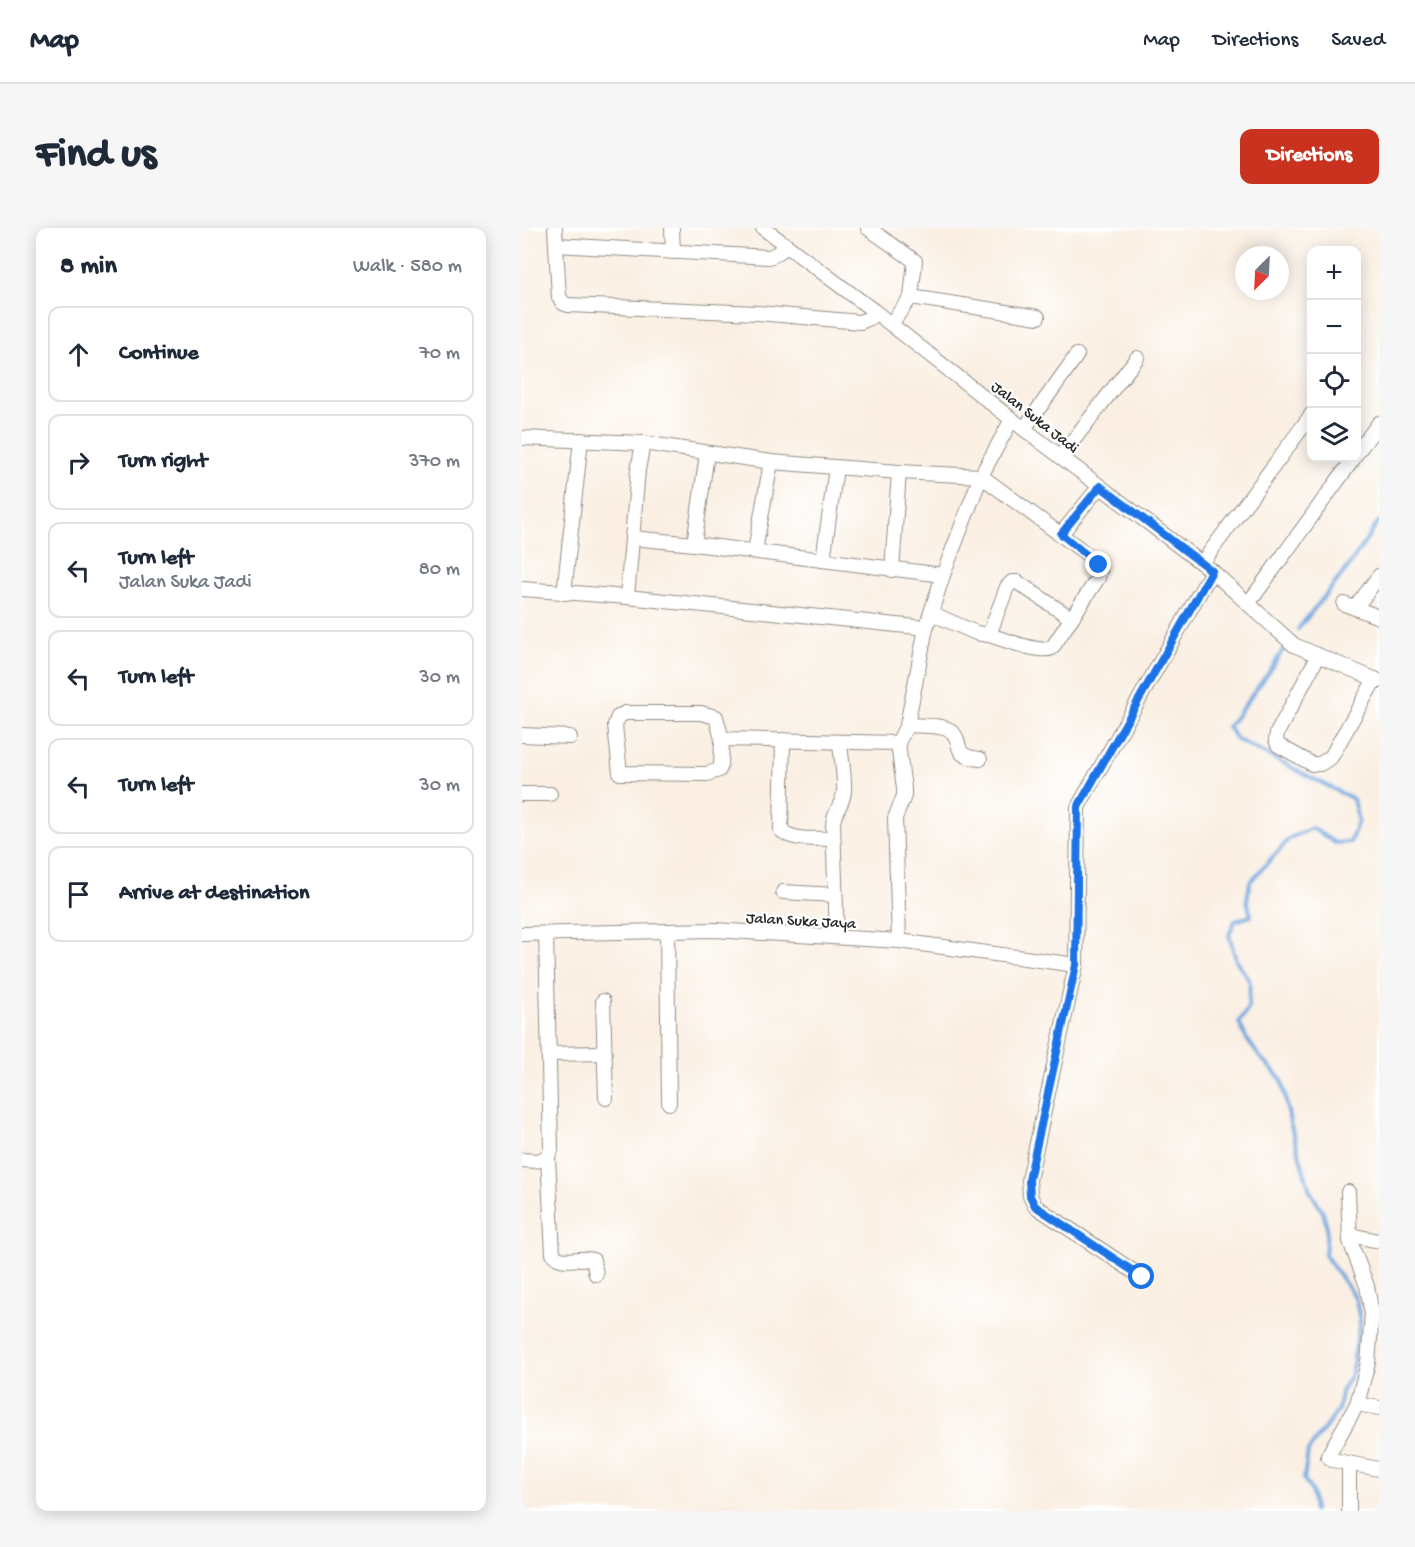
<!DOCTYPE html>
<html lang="en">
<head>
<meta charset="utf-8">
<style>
  body { margin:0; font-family:"Gochi Hand",sans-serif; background:#f6f6f7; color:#1f2937 }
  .controls { position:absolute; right:18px; top:18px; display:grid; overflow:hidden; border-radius:12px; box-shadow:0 3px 15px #0003 }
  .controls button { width:54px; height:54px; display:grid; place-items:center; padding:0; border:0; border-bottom:2px solid #e0e1e3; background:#fff; color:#1f2937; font:30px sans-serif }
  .compass { position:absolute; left:713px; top:18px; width:54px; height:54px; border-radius:50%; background:#fff; box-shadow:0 3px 15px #0003; rotate:204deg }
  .stop { position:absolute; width:18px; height:18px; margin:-14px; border:4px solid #1a73e8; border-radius:50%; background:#fff }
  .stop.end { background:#1a73e8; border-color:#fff; box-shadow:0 2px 6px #0008 }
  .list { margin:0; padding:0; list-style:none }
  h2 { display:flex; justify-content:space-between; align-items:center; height:78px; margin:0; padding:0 24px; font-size:26px }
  h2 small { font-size:20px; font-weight:400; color:#747a83 }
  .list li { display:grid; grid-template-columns:39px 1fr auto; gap:18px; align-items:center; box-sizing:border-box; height:96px; margin:0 12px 12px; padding:0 12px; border:2px solid #e0e1e3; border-radius:12px }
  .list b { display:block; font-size:22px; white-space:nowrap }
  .list p { margin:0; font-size:20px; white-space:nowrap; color:#747a83 }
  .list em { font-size:20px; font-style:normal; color:#747a83 }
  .icon { flex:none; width:33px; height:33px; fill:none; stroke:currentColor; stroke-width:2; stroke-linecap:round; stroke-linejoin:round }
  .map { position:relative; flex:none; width:857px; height:1283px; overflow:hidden; border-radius:12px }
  header { display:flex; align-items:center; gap:36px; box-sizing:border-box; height:84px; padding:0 30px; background:#fff; border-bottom:2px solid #e0e1e3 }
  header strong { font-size:28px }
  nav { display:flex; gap:33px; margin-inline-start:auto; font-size:21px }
  .intro { display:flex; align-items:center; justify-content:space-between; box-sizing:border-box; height:144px; padding:0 36px }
  h1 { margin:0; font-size:42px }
  .button { padding:15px 27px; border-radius:12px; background:#c8321e; color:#fff; font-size:21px; font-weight:700 }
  main { display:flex; gap:36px; padding:0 36px }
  aside { flex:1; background:#fff; border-radius:12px; box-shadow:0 3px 15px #0003 }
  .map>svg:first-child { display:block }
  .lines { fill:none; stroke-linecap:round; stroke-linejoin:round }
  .stream { stroke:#6ea6dd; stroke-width:4 }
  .minor-casing { stroke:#928d86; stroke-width:16 }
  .minor { stroke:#fff; stroke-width:14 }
  .route { stroke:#1a73e8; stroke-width:8 }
  .labels { text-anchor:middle; stroke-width:4.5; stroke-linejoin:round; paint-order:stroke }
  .street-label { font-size:16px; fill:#2b2b2b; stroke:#fff }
</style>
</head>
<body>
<header>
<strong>Map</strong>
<nav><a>Map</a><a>Directions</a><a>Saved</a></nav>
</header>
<div class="intro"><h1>Find us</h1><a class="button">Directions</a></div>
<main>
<aside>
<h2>8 min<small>Walk · 580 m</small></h2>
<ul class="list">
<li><svg class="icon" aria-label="ahead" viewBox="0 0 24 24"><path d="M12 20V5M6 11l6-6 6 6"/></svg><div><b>Continue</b></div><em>70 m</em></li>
<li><svg class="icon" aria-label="right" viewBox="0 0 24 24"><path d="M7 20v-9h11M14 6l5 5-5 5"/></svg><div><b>Turn right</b></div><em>370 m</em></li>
<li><svg class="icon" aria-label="left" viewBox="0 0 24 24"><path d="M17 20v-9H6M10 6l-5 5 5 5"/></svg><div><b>Turn left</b><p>Jalan Suka Jadi</p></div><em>80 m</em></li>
<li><svg class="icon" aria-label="left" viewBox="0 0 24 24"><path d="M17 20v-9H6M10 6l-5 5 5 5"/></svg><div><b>Turn left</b></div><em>30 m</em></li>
<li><svg class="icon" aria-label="left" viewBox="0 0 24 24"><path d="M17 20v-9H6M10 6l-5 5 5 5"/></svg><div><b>Turn left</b></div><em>30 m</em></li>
<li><svg class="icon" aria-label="arrive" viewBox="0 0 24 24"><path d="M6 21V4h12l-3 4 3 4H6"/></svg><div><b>Arrive at destination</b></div></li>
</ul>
</aside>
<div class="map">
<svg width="857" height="1283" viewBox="0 0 857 1283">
  <rect width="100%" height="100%" fill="#fff"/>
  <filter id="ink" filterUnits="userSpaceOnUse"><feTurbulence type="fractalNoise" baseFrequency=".0167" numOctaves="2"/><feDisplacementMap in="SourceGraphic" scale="12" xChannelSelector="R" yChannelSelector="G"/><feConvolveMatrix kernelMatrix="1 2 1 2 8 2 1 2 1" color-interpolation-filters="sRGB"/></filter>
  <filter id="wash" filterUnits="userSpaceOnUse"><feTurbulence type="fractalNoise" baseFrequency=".008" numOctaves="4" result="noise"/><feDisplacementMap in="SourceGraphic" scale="24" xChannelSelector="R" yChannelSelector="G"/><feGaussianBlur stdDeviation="1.35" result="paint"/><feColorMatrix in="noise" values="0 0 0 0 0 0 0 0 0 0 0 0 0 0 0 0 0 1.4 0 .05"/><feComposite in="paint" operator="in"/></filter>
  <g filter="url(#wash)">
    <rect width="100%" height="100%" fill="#faefe2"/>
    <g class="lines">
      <g class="stream">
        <polyline points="776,401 827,338 857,293"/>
        <polyline points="761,422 748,443 706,499 714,511 831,571 836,593 828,614 813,615 790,600 768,610 728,654 725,672 729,688 713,693 707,707 714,732 728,754 726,781 717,794 724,810 737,828 760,852 768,895 788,963 801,984 805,999 803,1027 834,1071 838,1093 829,1147 819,1164 816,1182 786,1223 782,1251 790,1264 792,1283"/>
      </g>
    </g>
  </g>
  <g filter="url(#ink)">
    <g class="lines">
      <g class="minor-casing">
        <g id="minor">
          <polyline points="33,0 37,69 41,75 46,77 236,85 338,94 348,90 352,83"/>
          <polyline points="150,0 151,24"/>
          <polyline points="241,0 352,83 502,201 690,343 772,417 857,453"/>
          <polyline points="346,0 393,33 389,69 369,96"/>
          <polyline points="34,17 247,29 254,26 265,18"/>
          <polyline points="389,69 516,89"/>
          <polyline points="502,201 555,127"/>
          <polyline points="0,210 121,215 116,242 105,369"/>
          <path d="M121 215 249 234 377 244 459 248 573 332 578 343 576 350 530 420C518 426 481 411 467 407"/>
          <polyline points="834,226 857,195"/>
          <polyline points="539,228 615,130"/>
          <polyline points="539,306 578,258"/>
          <polyline points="110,310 172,316 421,347"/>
          <polyline points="172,316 185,226"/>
          <polyline points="233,323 249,234"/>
          <polyline points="301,332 314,240"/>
          <polyline points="680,335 790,186"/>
          <polyline points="370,342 377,244"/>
          <polyline points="0,361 105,369 404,400"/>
          <polyline points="42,365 59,212"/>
          <polyline points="726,376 832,230"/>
          <polyline points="822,376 857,389"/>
          <polyline points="834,379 857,348"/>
          <polyline points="409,385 454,405 467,407 485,359 490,354 495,354 549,390"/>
          <polyline points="796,428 755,505 754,512 756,517 790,536 798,536 809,529 853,451"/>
          <path d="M385 497C398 498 419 496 429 503 443 514 427 528 458 531"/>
          <polyline points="0,507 48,509"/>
          <polyline points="200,511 194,489 179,485 103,485 96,489 93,497 98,545 185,546 197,542 199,537 200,511 376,515 385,497 404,400 421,347 459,248 490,191"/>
          <path d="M261 512 259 602C271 614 295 610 311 611"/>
          <polyline points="376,515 382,561 382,568 373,590 377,713"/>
          <polyline points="0,566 28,566"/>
          <polyline points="261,664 313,667"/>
          <polyline points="145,703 147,875"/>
          <polyline points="0,706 192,702 377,713 554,737"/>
          <path d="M315 709 311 596C312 583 321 576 322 564 323 548 319 530 318 514"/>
          <polyline points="81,773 84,870"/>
          <polyline points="27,826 82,825"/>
          <path d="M26 929 31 1026C41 1038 58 1027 71 1032L74 1046"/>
          <path d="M0 932C13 933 23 935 29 922L24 705"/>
          <polyline points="826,964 828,1013 845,1058 850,1086 846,1135 835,1176 806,1228 810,1232 857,1241"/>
          <polyline points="828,1007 857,1013"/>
          <polyline points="620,1049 513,978 508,968 507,952 554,737 556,579 690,343"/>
          <polyline points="835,1176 857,1180"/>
          <polyline points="827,1235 827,1283"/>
        </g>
      </g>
      <use href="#minor" class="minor"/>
    </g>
  </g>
  <g class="lines" filter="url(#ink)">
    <polyline class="route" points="577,337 539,306 578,258 690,343 556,579 554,737 507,952 508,968 513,978 620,1049"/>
  </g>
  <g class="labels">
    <g class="street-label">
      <text transform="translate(514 188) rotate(38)" y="6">Jalan Suka Jadi</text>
      <text transform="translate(279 691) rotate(3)" y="6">Jalan Suka Jaya</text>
    </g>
  </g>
</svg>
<div class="controls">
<button>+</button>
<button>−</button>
<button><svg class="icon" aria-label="locate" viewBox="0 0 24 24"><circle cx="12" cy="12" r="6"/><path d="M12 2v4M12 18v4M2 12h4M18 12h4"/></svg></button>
<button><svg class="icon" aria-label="layers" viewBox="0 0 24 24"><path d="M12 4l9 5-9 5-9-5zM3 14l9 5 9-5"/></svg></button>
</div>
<svg class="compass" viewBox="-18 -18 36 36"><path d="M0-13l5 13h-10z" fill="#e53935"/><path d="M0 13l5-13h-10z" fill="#747a83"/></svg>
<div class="stop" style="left:620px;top:1049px"></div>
<div class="stop end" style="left:577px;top:337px"></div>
</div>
</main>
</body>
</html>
